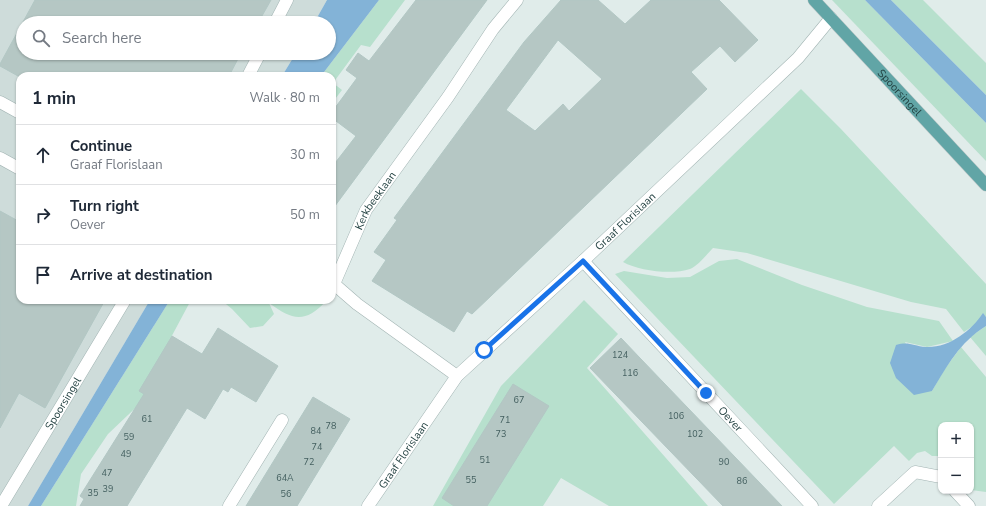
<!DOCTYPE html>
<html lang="en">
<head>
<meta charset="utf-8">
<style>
  body { margin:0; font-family:"Nunito Sans",sans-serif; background:#f6f6f7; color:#1f2937 }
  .controls { position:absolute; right:12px; bottom:12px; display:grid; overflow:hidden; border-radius:8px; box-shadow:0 1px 3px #0004 }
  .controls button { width:36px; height:36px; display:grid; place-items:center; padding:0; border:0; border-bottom:1px solid #e0e1e3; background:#fff; color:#1f2937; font:20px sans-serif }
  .stop { position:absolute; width:12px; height:12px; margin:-9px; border:3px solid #1a73e8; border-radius:50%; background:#fff }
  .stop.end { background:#1a73e8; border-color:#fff; box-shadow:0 1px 4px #0008 }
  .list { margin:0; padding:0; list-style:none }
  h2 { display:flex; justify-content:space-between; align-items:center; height:52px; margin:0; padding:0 16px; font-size:17px }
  h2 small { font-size:13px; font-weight:400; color:#747a83 }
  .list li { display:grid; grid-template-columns:26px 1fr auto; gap:12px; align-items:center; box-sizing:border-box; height:60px; padding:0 16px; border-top:1px solid #e0e1e3 }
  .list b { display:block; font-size:15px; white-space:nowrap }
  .list p { margin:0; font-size:13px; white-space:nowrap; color:#747a83 }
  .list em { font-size:13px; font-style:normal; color:#747a83 }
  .icon { flex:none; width:22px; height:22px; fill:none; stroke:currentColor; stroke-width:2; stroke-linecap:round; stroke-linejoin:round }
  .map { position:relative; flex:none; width:986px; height:506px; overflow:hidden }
  .search { position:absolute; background:#fff; box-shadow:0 1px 3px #0004; left:16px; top:16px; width:320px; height:44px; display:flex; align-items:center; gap:10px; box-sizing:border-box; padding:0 14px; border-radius:22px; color:#747a83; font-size:15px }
  .panel { position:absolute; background:#fff; box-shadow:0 1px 3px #0004; left:16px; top:72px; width:320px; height:232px; border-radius:12px }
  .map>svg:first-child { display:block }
  .built { fill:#cedcda }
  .green { fill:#b7e0cd }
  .water { fill:#83b3d7 }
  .building { fill:#b5c7c4; stroke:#b2c7c4; fill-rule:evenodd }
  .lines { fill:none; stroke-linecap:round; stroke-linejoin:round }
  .minor-casing { stroke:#a2b4b3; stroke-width:13 }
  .major-casing { stroke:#c0c9c9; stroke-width:13 }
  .minor { stroke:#fff; stroke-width:12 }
  .major { stroke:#61a5a6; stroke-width:12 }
  .route { stroke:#1a73e8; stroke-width:5 }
  .labels { text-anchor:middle; stroke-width:3.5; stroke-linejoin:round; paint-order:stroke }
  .number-label { font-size:9px; fill:#446060 }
  .street-label { font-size:11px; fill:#1f3e3e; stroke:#f1f9f7 }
</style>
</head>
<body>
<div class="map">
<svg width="986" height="506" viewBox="0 0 986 506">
  <rect width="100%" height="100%" fill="#e0ecea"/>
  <polygon class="built" points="0,0 327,0 314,23 23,23 23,53 296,53 282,76 20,76 20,300 150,300 28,506 0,506"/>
  <g class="green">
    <polygon points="379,0 405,0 370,47 361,45 333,83 342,90 332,103 332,76 321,76"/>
    <polygon points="832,0 865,0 986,123 986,161"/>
    <polygon points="891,0 923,0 986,63 986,95"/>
    <path d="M801 89 841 129 986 284V317L983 314 976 324 964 332 946 309 911 302 747 253 713 248C707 254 698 266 690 269 672 275 639 271 623 262Z"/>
    <polygon points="737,259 802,285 867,307 939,321 953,341 927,347 905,342 932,391 944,370 961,347 986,377 986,492 971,490 971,425 941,425 941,458 939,456 932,456 925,451 917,453 909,461 894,446 834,504 615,274 624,271 667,278 690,277 719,261"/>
    <polygon points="170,300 191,300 160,358 148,396 108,434 81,474 76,506 41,506"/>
    <path d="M221 300H324L326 301C305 324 292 320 269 303L274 314 263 326 250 328 232 309Z"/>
    <polygon points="584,300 618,334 587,368 708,506 609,506 561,478 543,506 433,506 501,386"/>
    <polygon points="986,326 986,356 970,337"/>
  </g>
  <g class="water">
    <polygon points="327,0 379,0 321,76 282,76 296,53 329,53 329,23 314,23"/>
    <polygon points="865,0 891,0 986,95 986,123"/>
    <polygon points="150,300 170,300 41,506 28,506"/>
    <path d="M983 313 986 317V326C959 343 948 365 932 391L914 395 896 378 890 363 896 345C909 341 913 346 926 347 949 348 971 331 983 313Z"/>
  </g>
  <g class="building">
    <polygon points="35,0 271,0 258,23 23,23 23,53 241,53 229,76 18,76 0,66 0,64"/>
    <polygon points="416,0 487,0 332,210 332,167 356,136 332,118 332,112 357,78 346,70 358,53 369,61"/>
    <path d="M561 0H598L625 24 651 0H719L758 40 735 62 720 46 691 72 707 89 492 295 472 314 467 311 454 332 372 281 386 260 374 252 397 220 394 218 524 42ZM558 40 602 79 569 111 563 104 535 131 506 110Z"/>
    <polygon points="0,211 20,222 20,300 105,300 45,408 19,393 0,428"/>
    <polygon points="218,328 278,366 256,402 231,387 228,392 223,389 205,419 187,408 127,506 80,506 84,499 80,496 144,394 139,391 172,336 202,354"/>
    <polygon points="621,338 640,358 782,506 723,506 590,368"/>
    <polygon points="513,384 549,406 487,506 454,506 442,498"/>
    <polygon points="313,397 350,419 297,506 246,506"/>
  </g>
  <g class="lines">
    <g class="minor-casing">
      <g id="minor">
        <polyline points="275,23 287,0"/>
        <polyline points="248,76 260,53"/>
        <polyline points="0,102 20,113"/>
        <polyline points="0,158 20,169"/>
        <path id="s1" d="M583 261 812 506"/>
        <path id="s2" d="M457 376 357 304 334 284 366 210 448 97 493 29 517 0"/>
        <polyline points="955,491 969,506"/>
        <path id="s3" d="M1 506 125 300"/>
        <polyline points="229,506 282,420"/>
        <path id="s4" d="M368 506 457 376 583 261 798 58 831 18"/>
        <polyline points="878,506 915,472 941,477"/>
      </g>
    </g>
    <g class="major-casing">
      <g id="major">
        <path id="s5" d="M814 0 986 185"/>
      </g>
    </g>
    <use href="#minor" class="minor"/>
    <use href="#major" class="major"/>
  </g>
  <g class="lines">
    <polyline class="route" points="484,350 583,261 706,393"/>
  </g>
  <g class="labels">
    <g class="number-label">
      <text x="620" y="358">124</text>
      <text x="630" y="376">116</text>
      <text x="519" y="403">67</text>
      <text x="676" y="419">106</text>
      <text x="147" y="422">61</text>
      <text x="505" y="423">71</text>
      <text x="331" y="429">78</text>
      <text x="316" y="434">84</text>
      <text x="501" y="437">73</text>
      <text x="695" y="437">102</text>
      <text x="129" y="440">59</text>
      <text x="317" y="450">74</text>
      <text x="126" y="457">49</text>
      <text x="485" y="463">51</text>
      <text x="309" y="465">72</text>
      <text x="724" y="465">90</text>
      <text x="107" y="476">47</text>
      <text x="285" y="481">64A</text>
      <text x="471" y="483">55</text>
      <text x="742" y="484">86</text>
      <text x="108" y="492">39</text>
      <text x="93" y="496">35</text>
      <text x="286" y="497">56</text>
    </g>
    <g class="street-label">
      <text dy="4" stroke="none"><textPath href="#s5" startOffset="126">Spoorsingel</textPath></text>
      <text dy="4" stroke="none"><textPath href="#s2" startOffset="247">Kerkbeeklaan</textPath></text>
      <text dy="4" stroke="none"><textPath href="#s4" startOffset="386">Graaf Florislaan</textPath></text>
      <text dy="4" stroke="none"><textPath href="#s3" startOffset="120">Spoorsingel</textPath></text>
      <text dy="4" stroke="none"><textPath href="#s1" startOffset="216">Oever</textPath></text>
      <text dy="4" stroke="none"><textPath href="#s4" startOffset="62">Graaf Florislaan</textPath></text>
    </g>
  </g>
</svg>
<div class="controls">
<button>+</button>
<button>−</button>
</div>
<div class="stop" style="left:484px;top:350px"></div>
<div class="stop end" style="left:706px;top:393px"></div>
<div class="search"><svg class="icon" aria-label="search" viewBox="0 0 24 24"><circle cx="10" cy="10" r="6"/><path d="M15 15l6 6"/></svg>Search here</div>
<section class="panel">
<h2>1 min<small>Walk · 80 m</small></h2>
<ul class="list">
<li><svg class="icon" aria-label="ahead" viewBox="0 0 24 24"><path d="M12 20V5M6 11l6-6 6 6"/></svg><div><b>Continue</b><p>Graaf Florislaan</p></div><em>30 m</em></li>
<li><svg class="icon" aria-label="right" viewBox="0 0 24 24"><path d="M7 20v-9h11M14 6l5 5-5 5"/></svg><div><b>Turn right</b><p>Oever</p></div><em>50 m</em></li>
<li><svg class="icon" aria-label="arrive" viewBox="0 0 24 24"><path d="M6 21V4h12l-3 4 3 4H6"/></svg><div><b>Arrive at destination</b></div></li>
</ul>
</section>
</div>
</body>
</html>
